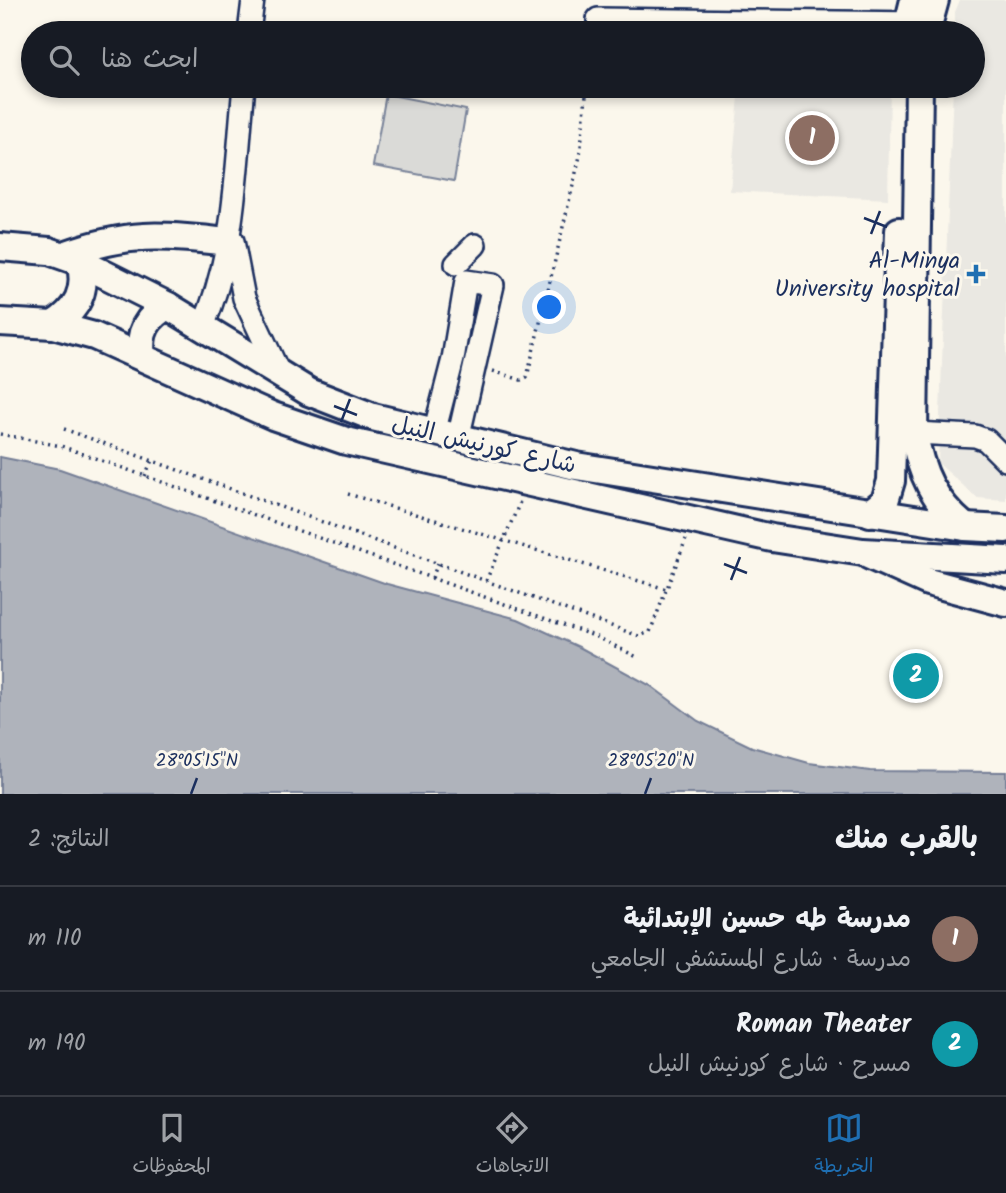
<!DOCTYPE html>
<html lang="ar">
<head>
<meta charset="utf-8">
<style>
  body { margin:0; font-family:Kalam,"Playpen Sans Arabic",sans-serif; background:#242831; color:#f1f3f6; direction:rtl }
  .you { position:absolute; left:550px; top:308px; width:24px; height:24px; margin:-18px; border:5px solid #fff; border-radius:50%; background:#1a73e8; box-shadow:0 0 0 10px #1a73e833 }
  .badge { display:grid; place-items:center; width:46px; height:46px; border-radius:50%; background:#1f6fb2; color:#fff; font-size:23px; font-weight:700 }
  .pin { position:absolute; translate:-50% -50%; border:4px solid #fff; box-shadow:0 2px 7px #0006 }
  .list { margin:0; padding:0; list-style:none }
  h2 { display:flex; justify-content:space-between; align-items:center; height:91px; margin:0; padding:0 28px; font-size:30px }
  h2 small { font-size:23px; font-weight:400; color:#9ea1a6 }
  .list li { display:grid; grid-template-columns:46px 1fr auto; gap:21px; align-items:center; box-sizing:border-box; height:105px; padding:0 28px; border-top:2px solid #363941 }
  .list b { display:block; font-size:26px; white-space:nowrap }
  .list p { margin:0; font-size:23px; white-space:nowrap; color:#9ea1a6 }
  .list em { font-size:23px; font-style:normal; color:#9ea1a6 }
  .icon { flex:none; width:38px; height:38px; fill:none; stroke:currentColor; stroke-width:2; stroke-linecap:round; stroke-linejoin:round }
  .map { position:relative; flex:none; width:1006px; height:794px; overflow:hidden; direction:ltr }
  .search { position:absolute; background:#171b24; box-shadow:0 4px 10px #0003; left:21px; right:21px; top:21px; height:77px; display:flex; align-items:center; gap:18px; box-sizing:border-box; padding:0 24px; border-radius:38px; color:#9ea1a6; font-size:26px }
  .sheet { height:301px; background:#171b24 }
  nav { display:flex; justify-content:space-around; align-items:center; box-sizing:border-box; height:98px; border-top:2px solid #363941; background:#171b24; font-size:19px; color:#9ea1a6 }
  nav a { display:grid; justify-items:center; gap:4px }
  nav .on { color:#1f6fb2 }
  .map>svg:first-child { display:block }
  .built { fill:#eae8e2 }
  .green { fill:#dadad7; stroke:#7a849a; stroke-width:2 }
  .water { fill:#afb3bb; stroke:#747e96; stroke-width:2 }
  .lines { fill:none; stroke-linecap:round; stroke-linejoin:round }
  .minor-casing { stroke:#1b2f5e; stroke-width:26 }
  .major-casing { stroke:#1b2f5e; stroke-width:32 }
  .path { stroke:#1b2f5e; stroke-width:3.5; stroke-dasharray:2 5; stroke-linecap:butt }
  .minor { stroke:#fbf7ec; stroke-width:21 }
  .major { stroke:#fbf7ec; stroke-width:26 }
  .ticks { fill:none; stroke:#1b2f5e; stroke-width:2.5 }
  .poi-dot { fill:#1f6fb2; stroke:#fbf7ec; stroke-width:2.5 }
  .labels { text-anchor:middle; stroke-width:6; stroke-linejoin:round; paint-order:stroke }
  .poi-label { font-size:24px; fill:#1b2f5e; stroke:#fbf7ec; text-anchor:end }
  .street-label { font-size:24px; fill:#1b2f5e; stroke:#fbf7ec }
  .ticks-label { font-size:18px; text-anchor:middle; fill:#1b2f5e; stroke:#fbf7ec; stroke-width:6; stroke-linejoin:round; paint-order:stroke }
</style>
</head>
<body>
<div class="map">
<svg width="1006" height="794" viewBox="0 0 1006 794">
  <rect width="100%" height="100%" fill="#fbf7ec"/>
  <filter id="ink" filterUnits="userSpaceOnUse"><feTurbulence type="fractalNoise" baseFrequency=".0143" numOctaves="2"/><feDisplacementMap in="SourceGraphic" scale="14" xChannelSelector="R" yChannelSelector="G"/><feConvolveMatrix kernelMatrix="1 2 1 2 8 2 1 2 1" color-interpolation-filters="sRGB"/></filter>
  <g filter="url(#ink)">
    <g class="built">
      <polygon points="960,0 1006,0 1006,500 977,498 938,463 953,86 973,86 973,33 955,33 955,12"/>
      <polygon points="740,86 890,86 888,199 730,191"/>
    </g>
    <polygon class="green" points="386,94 466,110 454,181 373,166"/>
    <polygon class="water" points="0,457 60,469 387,584 518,619 581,648 651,686 698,721 752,747 809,763 870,771 1006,772 1006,794 0,794"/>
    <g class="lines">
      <g class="minor-casing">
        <g id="minor">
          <polyline points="598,19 922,23"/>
          <polyline points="249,33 253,0"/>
          <polyline points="233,241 244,298 280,375"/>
          <polyline points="456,264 475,245"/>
          <path d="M203 326C236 252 236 165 244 86"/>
          <polyline points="434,433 453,359 466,281 493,285 458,439"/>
          <polyline points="914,433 975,436 986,440 1006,460"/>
        </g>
      </g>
      <g class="major-casing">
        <g id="major">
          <polyline points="906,33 914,0"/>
          <polyline points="926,33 935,0"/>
          <path d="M919 86 914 433C920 472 934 502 965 527"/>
          <polyline points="0,247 49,251 80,262 168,306 309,392 373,417 576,466 965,527 1006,529"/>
          <path d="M64 255C127 232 161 234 226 242"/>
          <polyline points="0,322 53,325 94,336 273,416 346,441 772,538 863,552 1006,560"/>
          <path d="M53 325C77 310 88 290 80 262"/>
          <path d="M142 356C138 333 147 316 168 306"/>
          <polyline points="870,513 885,501 891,481 899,231"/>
          <polyline points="870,556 928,582 1006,603"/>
        </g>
      </g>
      <g class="path">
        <polyline points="493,371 521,380 527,377 580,156 587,86"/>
        <polyline points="64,429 639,636 650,632 686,539"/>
        <polyline points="0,434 61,446 597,637 637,657"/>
        <polyline points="145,476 152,460"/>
        <polyline points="348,494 666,589"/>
        <polyline points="432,578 438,563"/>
        <polyline points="486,581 520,502"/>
      </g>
      <use href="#minor" class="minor"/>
      <use href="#major" class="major"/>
    </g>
  </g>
  <path class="ticks" d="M864 218 887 227M871 234 880 211M334 406 357 415M341 422 350 399M724 564 747 573M731 580 740 557M191 794 197 778M645 794 651 778"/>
  <path class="poi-dot" d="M972.5 263.5h7v7h7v7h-7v7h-7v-7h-7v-7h7z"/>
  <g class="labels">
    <g class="poi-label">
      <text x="960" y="268">Al-Minya<tspan x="960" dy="28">University hospital</tspan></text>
    </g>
    <g class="street-label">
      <text transform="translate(484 444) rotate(13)" y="8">شارع كورنيش النيل</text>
    </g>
  </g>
  <g class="ticks-label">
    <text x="197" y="766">28°05'15"N</text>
    <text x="651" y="766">28°05'20"N</text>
  </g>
</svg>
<div class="you"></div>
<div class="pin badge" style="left:812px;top:138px;background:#8d6e63">1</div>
<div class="pin badge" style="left:916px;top:676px;background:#0f9aa8">2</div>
<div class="search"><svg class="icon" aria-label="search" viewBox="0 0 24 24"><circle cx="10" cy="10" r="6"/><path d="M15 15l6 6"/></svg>ابحث هنا</div>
</div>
<section class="sheet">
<h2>بالقرب منك<small>النتائج: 2</small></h2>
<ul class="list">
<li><span class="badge" style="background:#8d6e63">1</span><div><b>مدرسة طه حسين الإبتدائية</b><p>مدرسة · شارع المستشفى الجامعي</p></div><em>110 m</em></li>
<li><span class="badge" style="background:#0f9aa8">2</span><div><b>Roman Theater</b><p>مسرح · شارع كورنيش النيل</p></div><em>190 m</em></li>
</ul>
</section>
<nav>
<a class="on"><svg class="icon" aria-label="map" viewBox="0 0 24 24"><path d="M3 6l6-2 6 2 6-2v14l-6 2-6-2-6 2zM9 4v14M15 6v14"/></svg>الخريطة</a>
<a><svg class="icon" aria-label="directions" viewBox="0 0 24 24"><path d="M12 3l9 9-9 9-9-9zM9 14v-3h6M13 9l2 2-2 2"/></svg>الاتجاهات</a>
<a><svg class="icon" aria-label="saved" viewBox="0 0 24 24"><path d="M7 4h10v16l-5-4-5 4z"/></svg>المحفوظات</a>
</nav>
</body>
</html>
